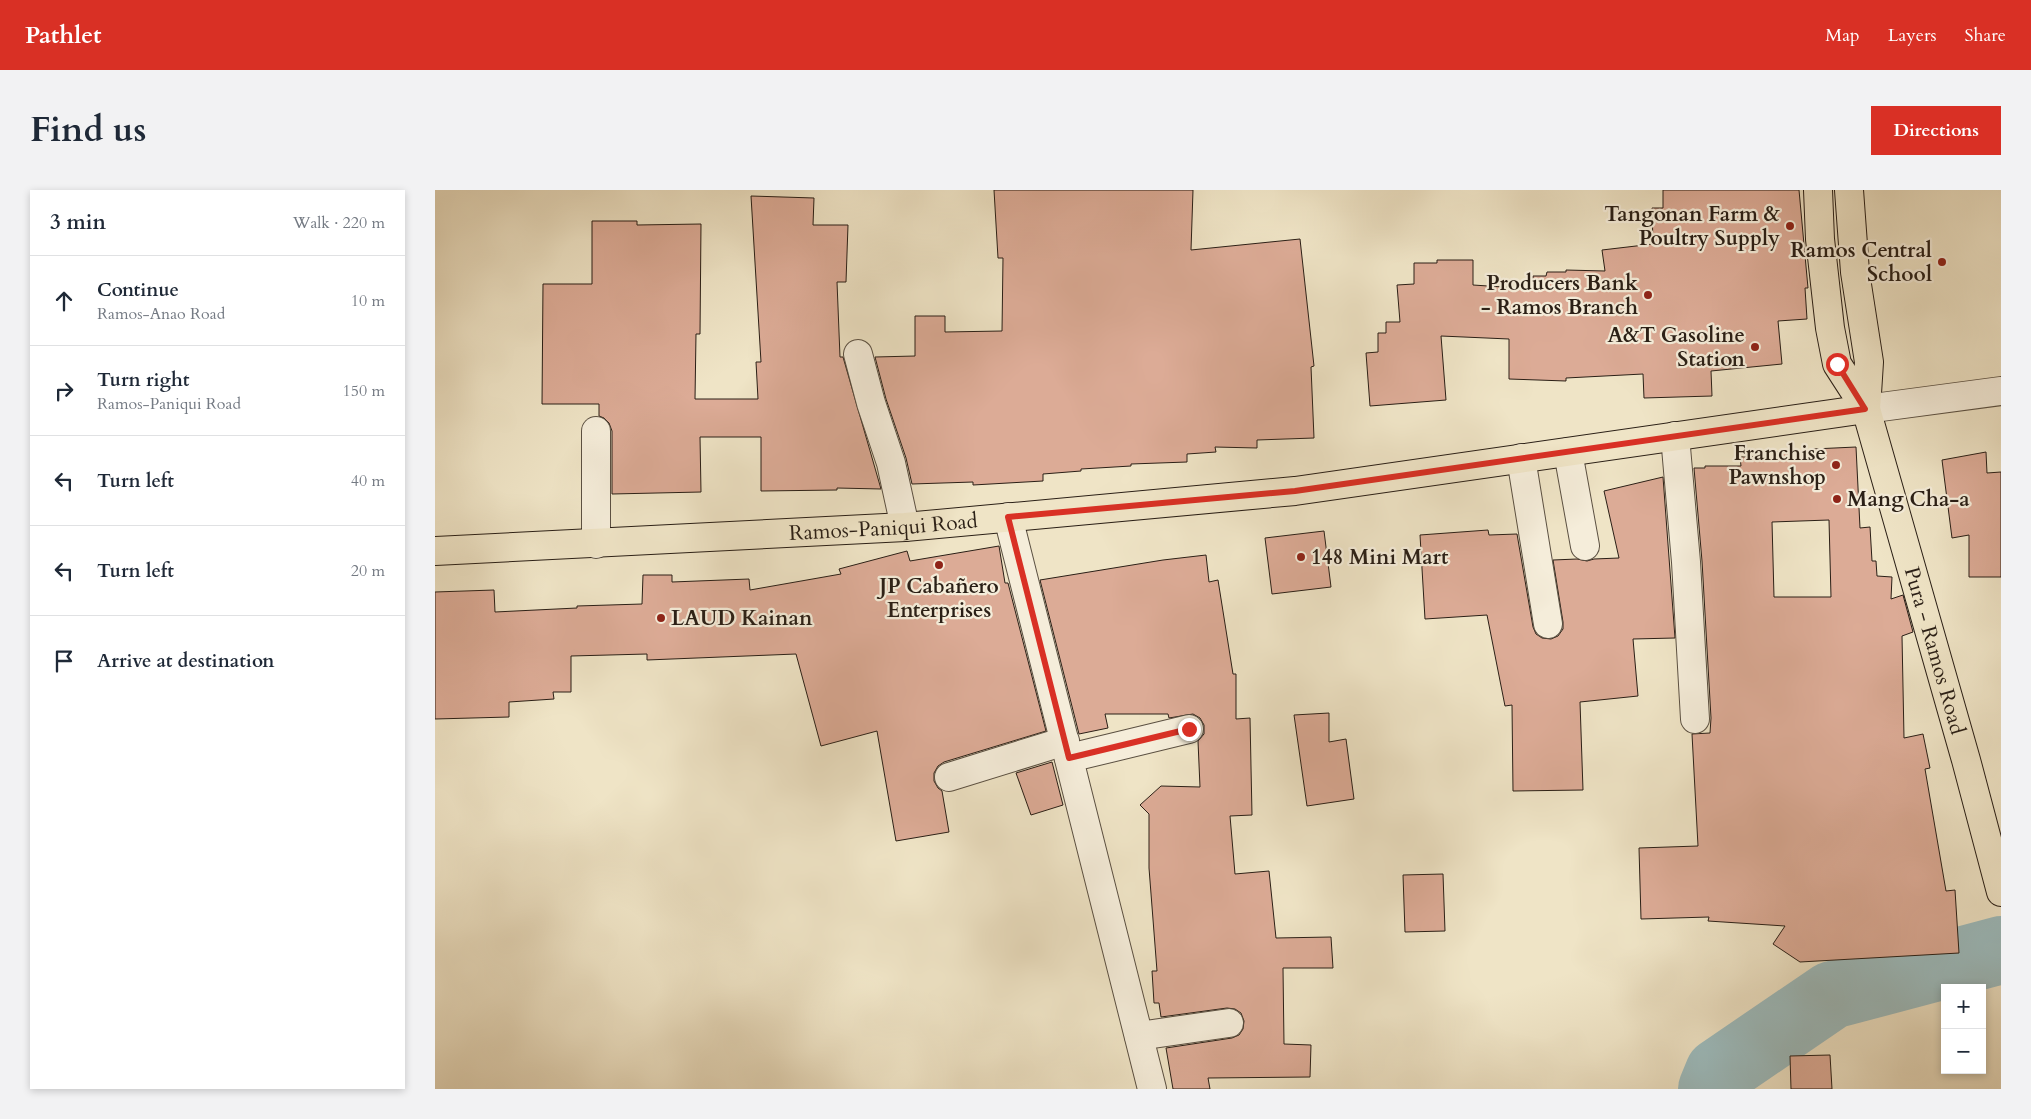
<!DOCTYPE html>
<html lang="en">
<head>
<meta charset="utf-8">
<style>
  body { margin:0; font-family:Cardo,serif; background:#f2f2f3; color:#1f2937 }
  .controls { position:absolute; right:15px; bottom:15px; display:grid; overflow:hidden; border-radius:0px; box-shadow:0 2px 8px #0003 }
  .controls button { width:45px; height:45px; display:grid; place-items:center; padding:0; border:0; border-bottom:1px solid #e0e1e3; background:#fff; color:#1f2937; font:25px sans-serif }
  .stop { position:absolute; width:15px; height:15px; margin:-11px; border:4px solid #d93025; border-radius:50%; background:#fff }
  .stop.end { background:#d93025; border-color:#fff; box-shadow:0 1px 5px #0008 }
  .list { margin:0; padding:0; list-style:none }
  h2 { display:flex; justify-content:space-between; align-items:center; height:65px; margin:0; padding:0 20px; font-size:21px }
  h2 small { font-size:16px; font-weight:400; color:#747a83 }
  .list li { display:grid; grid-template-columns:32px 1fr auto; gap:15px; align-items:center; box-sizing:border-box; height:90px; padding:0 20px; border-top:1px solid #e0e1e3 }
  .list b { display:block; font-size:19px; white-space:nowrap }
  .list p { margin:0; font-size:16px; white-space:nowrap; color:#747a83 }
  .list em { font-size:16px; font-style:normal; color:#747a83 }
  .icon { flex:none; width:28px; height:28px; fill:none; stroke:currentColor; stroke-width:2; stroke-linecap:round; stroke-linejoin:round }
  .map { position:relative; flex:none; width:1566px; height:899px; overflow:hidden; border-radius:0px }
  header { display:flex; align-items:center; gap:30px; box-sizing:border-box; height:70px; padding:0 25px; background:#d93025; color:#fff }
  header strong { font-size:24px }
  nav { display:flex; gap:28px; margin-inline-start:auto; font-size:18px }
  .intro { display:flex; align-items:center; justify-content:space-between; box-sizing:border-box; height:120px; padding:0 30px }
  h1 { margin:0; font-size:35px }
  .button { padding:12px 22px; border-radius:0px; background:#d93025; color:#fff; font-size:18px; font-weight:700 }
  main { display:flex; gap:30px; padding:0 30px }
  aside { flex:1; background:#fff; border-radius:0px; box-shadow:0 2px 8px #0003 }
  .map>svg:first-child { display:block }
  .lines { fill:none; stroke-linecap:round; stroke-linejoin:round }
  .river { stroke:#9dbcbe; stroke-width:68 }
  .building { fill:#dcab96; stroke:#2a1f16; fill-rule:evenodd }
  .minor-casing { stroke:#5b5042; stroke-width:30 }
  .major-casing { stroke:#2a1f16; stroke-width:30 }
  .minor { stroke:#f5edda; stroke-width:28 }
  .major { stroke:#efe4c6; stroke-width:28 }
  .route { stroke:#d93025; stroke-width:6 }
  .poi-dot { fill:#8f2418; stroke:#f5edda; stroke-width:2 }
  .labels { text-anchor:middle; stroke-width:4.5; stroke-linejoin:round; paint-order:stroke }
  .poi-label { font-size:21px; font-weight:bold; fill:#2a1f16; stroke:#f5edda; text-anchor:end }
  .street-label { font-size:21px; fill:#2a1f16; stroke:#f5edda }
</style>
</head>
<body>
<header>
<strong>Pathlet</strong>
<nav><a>Map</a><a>Layers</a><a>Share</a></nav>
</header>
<div class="intro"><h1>Find us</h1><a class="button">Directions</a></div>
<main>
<aside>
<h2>3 min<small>Walk · 220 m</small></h2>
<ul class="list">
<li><svg class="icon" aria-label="ahead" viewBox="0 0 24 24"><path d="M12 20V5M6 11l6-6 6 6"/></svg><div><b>Continue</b><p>Ramos-Anao Road</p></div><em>10 m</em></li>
<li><svg class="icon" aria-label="right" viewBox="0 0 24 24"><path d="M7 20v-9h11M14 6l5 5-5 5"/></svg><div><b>Turn right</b><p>Ramos-Paniqui Road</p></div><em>150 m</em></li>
<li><svg class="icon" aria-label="left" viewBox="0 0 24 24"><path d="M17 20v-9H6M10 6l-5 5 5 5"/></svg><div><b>Turn left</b></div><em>40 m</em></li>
<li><svg class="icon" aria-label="left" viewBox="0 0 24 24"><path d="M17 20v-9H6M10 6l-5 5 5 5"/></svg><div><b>Turn left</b></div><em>20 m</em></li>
<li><svg class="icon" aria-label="arrive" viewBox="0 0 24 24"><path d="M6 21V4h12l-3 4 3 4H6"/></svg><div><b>Arrive at destination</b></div></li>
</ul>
</aside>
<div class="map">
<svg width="1566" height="899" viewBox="0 0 1566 899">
  <rect width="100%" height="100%" fill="#efe4c6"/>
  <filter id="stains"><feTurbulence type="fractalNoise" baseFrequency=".004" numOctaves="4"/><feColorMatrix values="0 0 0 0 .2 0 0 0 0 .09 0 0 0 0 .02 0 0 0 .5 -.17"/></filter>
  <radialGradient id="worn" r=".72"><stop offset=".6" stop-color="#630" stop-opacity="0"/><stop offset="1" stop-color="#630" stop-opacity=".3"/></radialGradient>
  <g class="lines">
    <polyline class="river" points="1277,899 1284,882 1397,805 1566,760"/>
  </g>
  <g class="building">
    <polygon points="559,0 758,0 756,60 865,49 879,176 876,177 879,248 822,250 822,258 780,257 781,262 752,264 752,272 696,274 696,276 646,279 646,281 608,284 608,291 538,295 538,292 477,294 471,268 451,209 440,167 480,166 480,126 510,126 510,142 567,141 568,68 563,68"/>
    <polygon points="1228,0 1364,0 1373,98 1370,98 1372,129 1343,131 1347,174 1276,181 1277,206 1209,208 1208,184 1131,188 1131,191 1074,189 1074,149 1006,146 1011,210 935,216 931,163 943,162 943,143 951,143 951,132 965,132 962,95 979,94 979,73 1002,73 1002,70 1038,70 1038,95 1098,99 1098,86 1111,86 1112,82 1131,82 1131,80 1170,81 1167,60 1218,54 1217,18 1228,18"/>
    <polygon points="316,6 379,8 378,35 413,35 411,92 402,92 405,167 408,167 446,299 402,298 402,300 326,301 326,247 265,247 266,302 177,304 177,241 174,233 169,228 164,226 164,214 107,214 108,94 157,94 157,31 202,31 202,35 266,34 265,144 261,144 260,209 323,209 321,172 326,172"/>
    <path d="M1421 257 1425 338 1435 337 1437 371H1441L1442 386 1457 387 1456 409 1468 405 1478 442 1467 446 1469 548 1488 544 1495 578 1490 579 1511 701 1520 700 1524 763 1365 772 1338 754 1350 736 1273 731 1274 727 1206 729 1204 658 1263 656 1257 544 1275 543 1276 528 1267 371 1259 278H1270V276H1306L1305 267 1340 266 1339 262H1378V259ZM1394 330 1396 407H1339L1337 332Z"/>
    <polygon points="1551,262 1552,283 1566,282 1566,387 1534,387 1534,345 1517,348 1507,270"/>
    <polygon points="1228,287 1240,448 1198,449 1203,506 1145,512 1148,600 1078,601 1077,515 1070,516 1052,425 990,429 985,345 1053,340 1054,345 1082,344 1098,437 1101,444 1107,448 1116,449 1123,446 1128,439 1128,432 1118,370 1142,369 1152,371 1159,369 1184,368 1169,301"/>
    <polygon points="889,341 896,397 837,404 830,348"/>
    <polygon points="564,356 570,393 573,393 611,541 509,572 503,576 499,583 499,591 503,598 507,601 514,642 461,651 442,541 386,556 361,464 212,470 212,464 136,466 136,502 118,502 119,509 74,512 74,527 0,529 0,402 59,400 60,422 142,418 142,416 207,414 208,385 237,385 237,392 314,389 315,400 406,384 404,379 472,361 475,371"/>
    <polygon points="771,365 774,392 783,390 798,484 801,484 801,529 815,528 817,625 795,626 800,684 834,681 841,748 896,747 898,778 848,778 849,854 876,855 875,887 773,888 775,899 738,899 731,858 797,848 804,845 808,839 809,831 806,823 800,819 792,818 726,827 724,813 719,813 717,781 722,781 714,678 714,624 705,615 726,596 765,597 763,551 769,544 769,535 765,528 758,524 734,528 733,524 670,524 673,538 644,544 605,390 728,370"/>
    <polygon points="894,523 894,552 911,549 919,609 872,616 859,525"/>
    <polygon points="617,572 628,615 596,625 581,583"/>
    <polygon points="1008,684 1010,741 970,742 968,685"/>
    <polygon points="1395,865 1397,899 1356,899 1355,866"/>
  </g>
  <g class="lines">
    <g class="minor-casing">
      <g id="minor">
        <polyline points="423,164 436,213 456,273 470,337"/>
        <polyline points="1431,219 1566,201"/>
        <polyline points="161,241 161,354"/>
        <polyline points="1240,246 1251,372 1260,529"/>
        <polyline points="1133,262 1150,356"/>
        <polyline points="1086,268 1113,434"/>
        <polyline points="573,327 717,899"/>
        <polyline points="634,568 754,539"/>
        <polyline points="514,587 630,551"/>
        <polyline points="704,846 794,833"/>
      </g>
    </g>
    <g class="major-casing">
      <g id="major">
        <path id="s1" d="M1383 0 1385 49 1395 138 1402 174 1431 219 1531 570 1566 702"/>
        <polyline points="1414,0 1420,82 1434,172 1431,219"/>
        <path id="s2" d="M0 361 470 337 860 301 1431 219"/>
      </g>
    </g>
    <use href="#minor" class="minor"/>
    <use href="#major" class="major"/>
  </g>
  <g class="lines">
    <polyline class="route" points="754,539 634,568 573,327 860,301 1430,219 1402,174"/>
  </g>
  <g class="poi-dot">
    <circle cx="1355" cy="36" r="5"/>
    <circle cx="1507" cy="72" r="5"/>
    <circle cx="1213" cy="105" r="5"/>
    <circle cx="1320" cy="157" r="5"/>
    <circle cx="1401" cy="275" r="5"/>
    <circle cx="1402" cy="309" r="5"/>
    <circle cx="866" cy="367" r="5"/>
    <circle cx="504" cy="375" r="5"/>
    <circle cx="226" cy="428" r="5"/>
  </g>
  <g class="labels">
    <g class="poi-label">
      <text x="1345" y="31">Tangonan Farm &amp;<tspan x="1345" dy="24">Poultry Supply</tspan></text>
      <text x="1497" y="67">Ramos Central<tspan x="1497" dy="24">School</tspan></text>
      <text x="1203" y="100">Producers Bank<tspan x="1203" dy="24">- Ramos Branch</tspan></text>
      <text x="1310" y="152">A&amp;T Gasoline<tspan x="1310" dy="24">Station</tspan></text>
      <text x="1391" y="270">Franchise<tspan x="1391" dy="24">Pawnshop</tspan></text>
      <text x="1412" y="316" text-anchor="start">Mang Cha-a</text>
      <text x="876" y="374" text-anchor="start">148 Mini Mart</text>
      <text x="504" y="403" text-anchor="middle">JP Cabañero<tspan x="504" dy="24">Enterprises</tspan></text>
      <text x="236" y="435" text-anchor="start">LAUD Kainan</text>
    </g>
    <g class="street-label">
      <text dy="7" stroke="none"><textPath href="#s2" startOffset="449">Ramos-Paniqui Road</textPath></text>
      <text dy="7" stroke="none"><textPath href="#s1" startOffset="480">Pura - Ramos Road</textPath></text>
    </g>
  </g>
  <rect width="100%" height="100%" filter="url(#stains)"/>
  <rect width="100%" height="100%" fill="url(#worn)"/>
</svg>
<div class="controls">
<button>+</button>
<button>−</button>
</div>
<div class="stop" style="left:1402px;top:174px"></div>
<div class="stop end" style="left:754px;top:539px"></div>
</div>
</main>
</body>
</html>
